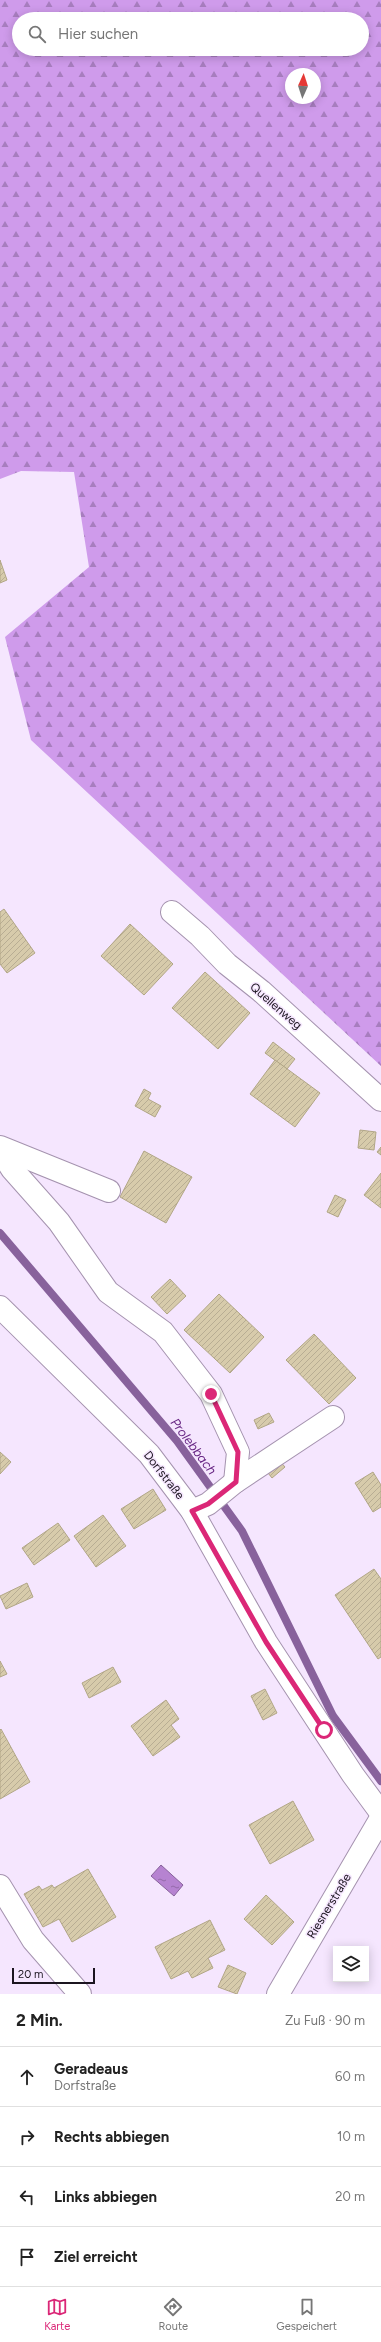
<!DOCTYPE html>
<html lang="de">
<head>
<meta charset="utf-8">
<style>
  body { margin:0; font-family:Figtree,sans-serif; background:#f2f2f2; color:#222 }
  .controls { position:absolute; right:12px; bottom:12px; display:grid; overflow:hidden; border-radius:0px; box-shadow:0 2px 10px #0003 }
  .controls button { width:36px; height:36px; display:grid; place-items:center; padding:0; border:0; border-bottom:1px solid #e0e0e0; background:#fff; color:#222; font:20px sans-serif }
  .compass { position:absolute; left:285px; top:68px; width:36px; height:36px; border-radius:50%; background:#fff; box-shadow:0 2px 10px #0003; rotate:3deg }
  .scale { position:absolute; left:12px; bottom:10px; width:83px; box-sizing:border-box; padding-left:4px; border:2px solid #1b151f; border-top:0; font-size:11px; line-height:14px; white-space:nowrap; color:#1b151f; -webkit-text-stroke:3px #f5e6fe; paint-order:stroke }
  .stop { position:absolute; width:12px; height:12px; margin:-9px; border:3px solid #db2777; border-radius:50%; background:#fff }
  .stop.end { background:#db2777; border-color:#fff; box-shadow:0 1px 4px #0008 }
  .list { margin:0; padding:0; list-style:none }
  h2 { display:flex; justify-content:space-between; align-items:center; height:52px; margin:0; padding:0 16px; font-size:17px }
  h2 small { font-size:13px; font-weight:400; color:#767676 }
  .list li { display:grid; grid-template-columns:26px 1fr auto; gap:12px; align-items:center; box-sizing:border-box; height:60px; padding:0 16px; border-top:1px solid #e0e0e0 }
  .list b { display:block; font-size:15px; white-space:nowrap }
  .list p { margin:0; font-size:13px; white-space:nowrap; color:#767676 }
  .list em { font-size:13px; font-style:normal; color:#767676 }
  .icon { flex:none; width:22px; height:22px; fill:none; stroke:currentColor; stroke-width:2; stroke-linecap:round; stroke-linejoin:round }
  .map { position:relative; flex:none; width:381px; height:1994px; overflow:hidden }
  .search { position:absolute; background:#fff; box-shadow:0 2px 10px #0003; left:12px; right:12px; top:12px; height:44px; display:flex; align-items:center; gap:10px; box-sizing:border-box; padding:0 14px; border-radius:22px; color:#767676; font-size:15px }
  .sheet { height:292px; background:#fff }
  nav { display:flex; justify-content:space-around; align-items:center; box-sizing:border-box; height:56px; border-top:1px solid #e0e0e0; background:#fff; font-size:11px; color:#767676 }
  nav a { display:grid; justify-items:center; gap:2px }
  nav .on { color:#db2777 }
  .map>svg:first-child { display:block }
  .forest { fill:url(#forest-firs); fill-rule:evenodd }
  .water { fill:url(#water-ripples); stroke:#88629c }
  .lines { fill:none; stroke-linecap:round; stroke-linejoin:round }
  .stream { stroke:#88629c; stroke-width:8 }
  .building { fill:url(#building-hatch); stroke:#b1a686 }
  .minor-casing { stroke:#a593af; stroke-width:24 }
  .minor { stroke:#fff; stroke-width:22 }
  .route { stroke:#db2777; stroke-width:5 }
  .labels { text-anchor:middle; stroke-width:3; stroke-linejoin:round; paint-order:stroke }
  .street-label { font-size:12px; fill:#1b151f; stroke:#f5e6fe }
  .water-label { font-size:13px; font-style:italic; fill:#692885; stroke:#f5e6fe }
</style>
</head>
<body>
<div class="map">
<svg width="381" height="1994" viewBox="0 0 381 1994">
  <defs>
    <pattern id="forest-firs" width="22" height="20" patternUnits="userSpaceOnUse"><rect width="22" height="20" fill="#cf9beb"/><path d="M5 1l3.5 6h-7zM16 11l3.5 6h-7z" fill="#a77dbe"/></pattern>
    <pattern id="water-ripples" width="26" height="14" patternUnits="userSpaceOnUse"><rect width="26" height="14" fill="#b683d1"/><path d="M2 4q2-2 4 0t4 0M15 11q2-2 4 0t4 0" fill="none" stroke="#936aa9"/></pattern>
    <pattern id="building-hatch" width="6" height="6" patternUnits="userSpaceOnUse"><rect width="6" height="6" fill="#d7cbab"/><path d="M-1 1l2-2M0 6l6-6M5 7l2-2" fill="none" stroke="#b8ad93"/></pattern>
  </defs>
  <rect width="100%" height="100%" fill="#f5e6fe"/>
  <path class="forest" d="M0 0H381V1066L31 740 5 637 89 567 74 472 21 471 0 479ZM19 19H362V49H19ZM291 74H315V98H291Z"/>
  <polygon class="water" points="161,1865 183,1885 174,1896 151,1876"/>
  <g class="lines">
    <polyline class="stream" points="0,1233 177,1441 242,1531 333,1716 381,1781"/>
  </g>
  <g class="building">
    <polygon points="0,560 7,580 0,583"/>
    <polygon points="4,909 35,953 7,973 0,964 0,912"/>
    <polygon points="130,924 173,964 144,995 101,956"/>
    <polygon points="205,972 250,1013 218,1049 172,1008"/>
    <polygon points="273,1042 295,1059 287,1069 265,1053"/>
    <polygon points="275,1060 320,1093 295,1127 250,1094"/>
    <polygon points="144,1089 151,1093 148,1099 161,1106 155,1117 135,1106"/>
    <polygon points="360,1130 376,1132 374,1150 358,1148"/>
    <polygon points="381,1147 381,1155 377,1152"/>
    <polygon points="144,1151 192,1177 166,1223 120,1197"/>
    <polygon points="381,1173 381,1208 364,1195"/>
    <polygon points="335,1195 346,1200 338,1217 327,1212"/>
    <polygon points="170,1279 186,1296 167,1314 151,1297"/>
    <polygon points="219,1294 264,1337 230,1373 184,1330"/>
    <polygon points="314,1334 356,1378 329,1404 286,1360"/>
    <polygon points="269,1413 274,1422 258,1429 254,1420"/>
    <polygon points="0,1452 11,1462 0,1474"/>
    <polygon points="277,1458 285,1467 272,1478 264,1468"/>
    <polygon points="373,1472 381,1485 381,1507 373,1512 355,1483"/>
    <polygon points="153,1489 166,1510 134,1529 121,1509"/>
    <polygon points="103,1515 126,1546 96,1567 74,1536"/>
    <polygon points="58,1523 70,1540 34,1565 22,1548"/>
    <polygon points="374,1569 381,1579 381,1657 378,1659 335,1595"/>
    <polygon points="27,1583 33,1597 6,1609 0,1596"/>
    <polygon points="0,1661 7,1674 0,1677"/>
    <polygon points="113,1667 121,1682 89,1698 82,1683"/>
    <polygon points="265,1689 277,1713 263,1720 251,1696"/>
    <polygon points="166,1700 179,1719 171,1725 180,1737 153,1756 131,1726"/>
    <polygon points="1,1729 30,1782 0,1799 0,1730"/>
    <polygon points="293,1801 314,1840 270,1864 249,1825"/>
    <polygon points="88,1869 116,1917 72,1942 59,1919 43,1927 24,1894 39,1886 42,1890 52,1885 54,1888"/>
    <polygon points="266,1895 294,1922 272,1945 244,1919"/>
    <polygon points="210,1920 225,1950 208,1958 213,1968 192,1978 188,1971 171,1979 155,1947"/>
    <polygon points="228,1965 246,1973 237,1994 218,1987"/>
  </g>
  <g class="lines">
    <g class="minor-casing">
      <g id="minor">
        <polyline points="172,912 200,936 227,964 261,991 381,1100"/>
        <polyline points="0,1147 109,1191"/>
        <polyline points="0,1150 12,1169 59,1222 108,1292 163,1332 211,1394 238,1452 235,1482"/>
        <polyline points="0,1307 149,1454 192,1511 266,1642 353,1775 381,1813"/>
        <polyline points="192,1511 208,1504 235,1482 333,1417"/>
        <polyline points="0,1886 33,1940 80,1994"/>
        <polyline points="278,1994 381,1818"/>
      </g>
    </g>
    <use href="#minor" class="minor"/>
  </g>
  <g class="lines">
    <polyline class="route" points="211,1394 238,1452 236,1482 208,1504 192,1511 266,1642 324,1730"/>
  </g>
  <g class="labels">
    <g class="street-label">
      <text transform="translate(276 1006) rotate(41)" y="4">Quellenweg</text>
      <text transform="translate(164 1475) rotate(52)" y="4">Dorfstraße</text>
      <text transform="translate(329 1906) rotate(-59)" y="4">Riesnerstraße</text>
    </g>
    <g class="water-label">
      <text transform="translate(194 1446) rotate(53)" y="5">Prolebbach</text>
    </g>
  </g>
</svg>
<div class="controls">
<button><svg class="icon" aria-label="layers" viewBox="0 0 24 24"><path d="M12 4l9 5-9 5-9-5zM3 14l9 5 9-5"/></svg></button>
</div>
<svg class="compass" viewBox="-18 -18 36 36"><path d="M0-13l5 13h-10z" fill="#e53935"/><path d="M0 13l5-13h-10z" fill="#767676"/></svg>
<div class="scale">20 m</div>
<div class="stop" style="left:324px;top:1730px"></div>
<div class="stop end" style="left:211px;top:1394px"></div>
<div class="search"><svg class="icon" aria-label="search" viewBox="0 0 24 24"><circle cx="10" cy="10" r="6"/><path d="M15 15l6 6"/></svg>Hier suchen</div>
</div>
<section class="sheet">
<h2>2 Min.<small>Zu Fuß · 90 m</small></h2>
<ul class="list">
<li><svg class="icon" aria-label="ahead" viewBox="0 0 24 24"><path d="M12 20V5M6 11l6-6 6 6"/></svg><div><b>Geradeaus</b><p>Dorfstraße</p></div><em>60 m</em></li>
<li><svg class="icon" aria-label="right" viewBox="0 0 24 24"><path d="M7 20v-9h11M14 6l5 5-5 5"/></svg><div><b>Rechts abbiegen</b></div><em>10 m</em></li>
<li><svg class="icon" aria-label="left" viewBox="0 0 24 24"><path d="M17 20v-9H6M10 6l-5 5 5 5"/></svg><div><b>Links abbiegen</b></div><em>20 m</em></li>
<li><svg class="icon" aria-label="arrive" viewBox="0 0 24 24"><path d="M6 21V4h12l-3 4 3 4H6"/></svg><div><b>Ziel erreicht</b></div></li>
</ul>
</section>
<nav>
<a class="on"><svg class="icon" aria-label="map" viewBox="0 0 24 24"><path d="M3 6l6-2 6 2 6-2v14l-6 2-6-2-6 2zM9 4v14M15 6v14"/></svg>Karte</a>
<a><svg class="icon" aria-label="directions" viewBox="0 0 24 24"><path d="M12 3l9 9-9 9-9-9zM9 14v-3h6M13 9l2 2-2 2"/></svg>Route</a>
<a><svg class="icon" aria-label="saved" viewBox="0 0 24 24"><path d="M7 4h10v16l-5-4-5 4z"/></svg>Gespeichert</a>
</nav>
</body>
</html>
